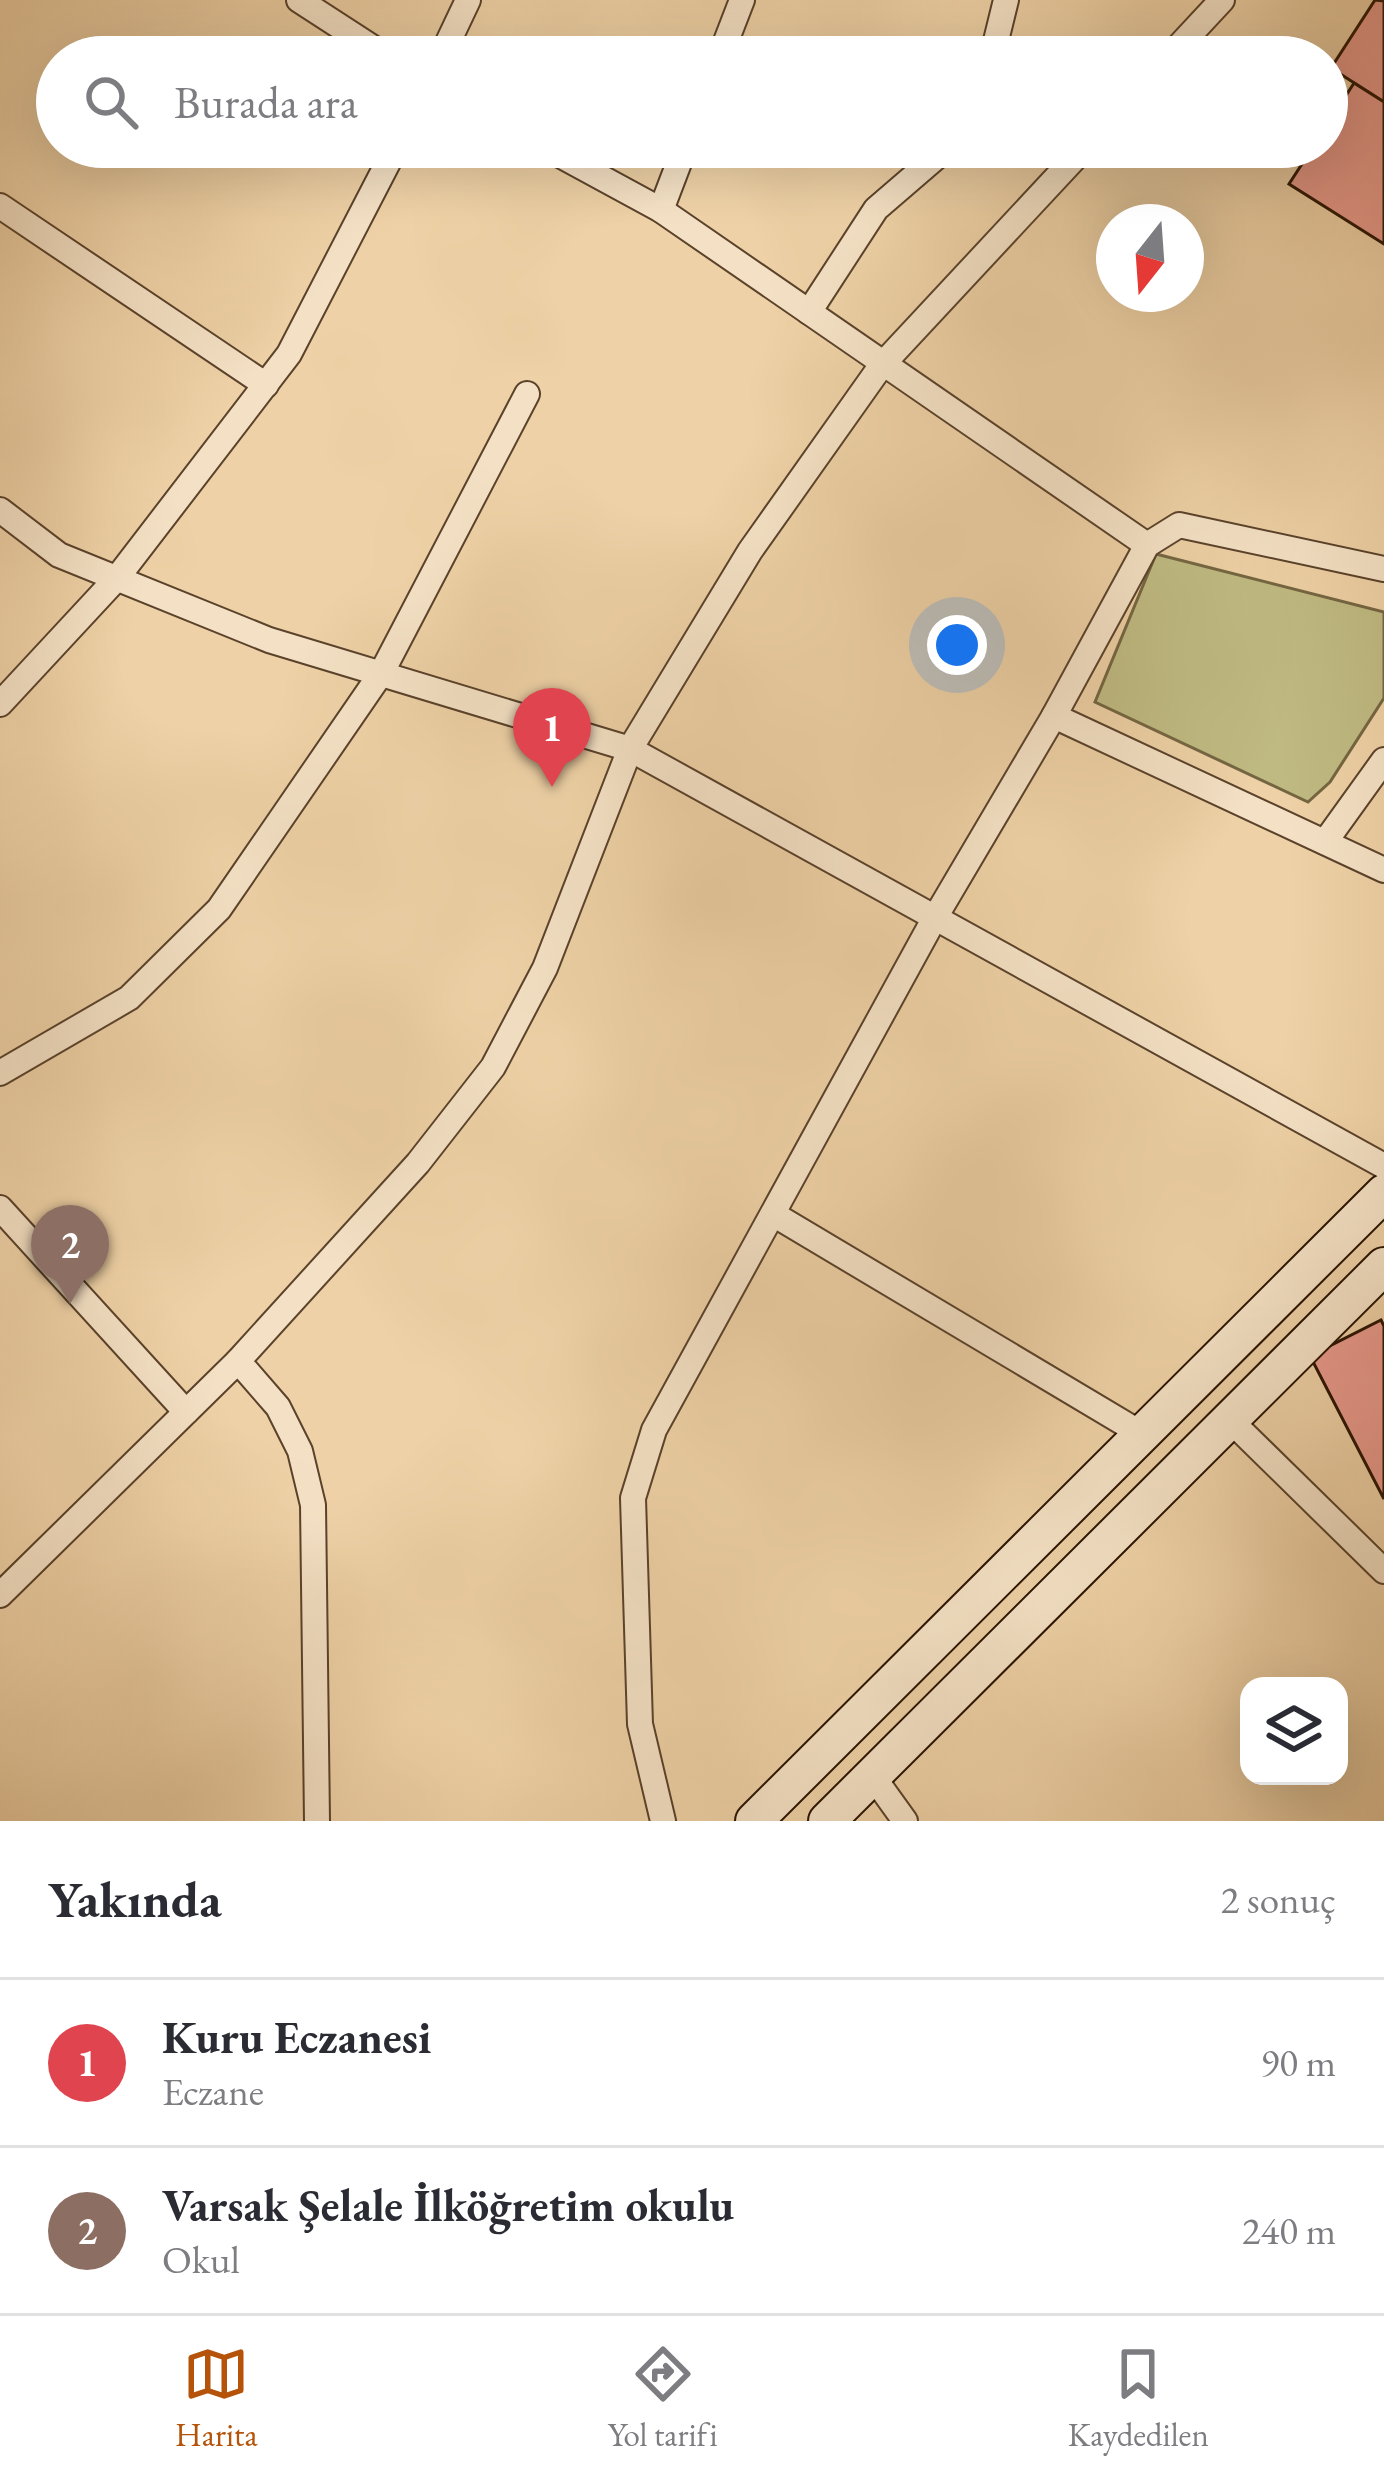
<!DOCTYPE html>
<html lang="tr">
<head>
<meta charset="utf-8">
<style>
  body { margin:0; font-family:"EB Garamond",serif; background:#f7f7f7; color:#2b2b33 }
  .controls { position:absolute; right:36px; bottom:36px; display:grid; overflow:hidden; border-radius:24px; box-shadow:0 12px 48px #0002 }
  .controls button { width:108px; height:108px; display:grid; place-items:center; padding:0; border:0; border-bottom:3px solid #e1e1e2; background:#fff; color:#2b2b33; font:60px sans-serif }
  .compass { position:absolute; left:1096px; top:204px; width:108px; height:108px; border-radius:50%; background:#fff; box-shadow:0 12px 48px #0002; rotate:197deg }
  .you { position:absolute; left:957px; top:645px; width:42px; height:42px; margin:-30px; border:9px solid #fff; border-radius:50%; background:#1a73e8; box-shadow:0 0 0 18px #1a73e833 }
  .badge { display:grid; place-items:center; width:78px; height:78px; border-radius:50%; background:#b45309; color:#fff; font-size:39px; font-weight:700 }
  .pin { position:absolute; translate:-50% -99px; filter:drop-shadow(0 3px 6px #0008) }
  .pin::after { content:''; position:absolute; top:63px; width:42px; height:36px; background:inherit; clip-path:polygon(0 0,100% 0,50% 100%) }
  .list { margin:0; padding:0; list-style:none }
  h2 { display:flex; justify-content:space-between; align-items:center; height:156px; margin:0; padding:0 48px; font-size:51px }
  h2 small { font-size:39px; font-weight:400; color:#7c7c81 }
  .list li { display:grid; grid-template-columns:78px 1fr auto; gap:36px; align-items:center; box-sizing:border-box; height:168px; padding:0 48px; border-top:3px solid #e1e1e2 }
  .list b { display:block; font-size:45px; white-space:nowrap }
  .list p { margin:0; font-size:39px; white-space:nowrap; color:#7c7c81 }
  .list em { font-size:39px; font-style:normal; color:#7c7c81 }
  .icon { flex:none; width:66px; height:66px; fill:none; stroke:currentColor; stroke-width:2; stroke-linecap:round; stroke-linejoin:round }
  .map { position:relative; flex:none; width:1384px; height:1821px; overflow:hidden }
  .search { position:absolute; background:#fff; box-shadow:0 12px 48px #0002; left:36px; right:36px; top:36px; height:132px; display:flex; align-items:center; gap:30px; box-sizing:border-box; padding:0 42px; border-radius:66px; color:#7c7c81; font-size:45px }
  .sheet { height:492px; background:#fff }
  nav { display:flex; justify-content:space-around; align-items:center; box-sizing:border-box; height:168px; border-top:3px solid #e1e1e2; background:#fff; font-size:33px; color:#7c7c81 }
  nav a { display:grid; justify-items:center; gap:6px }
  nav .on { color:#b45309 }
  .map>svg:first-child { display:block }
  .green { fill:#bfba82; stroke:#746642; stroke-width:3 }
  .building { fill:#e8998c; stroke:#291302; stroke-width:3 }
  .lines { fill:none; stroke-linecap:round; stroke-linejoin:round }
  .street-casing { stroke:#5a422b; stroke-width:28 }
  .secondary-casing { stroke:#291302; stroke-width:40 }
  .street { stroke:#f4e1c5; stroke-width:24 }
  .secondary { stroke:#f4e1c5; stroke-width:36 }
</style>
</head>
<body>
<div class="map">
<svg width="1384" height="1821" viewBox="0 0 1384 1821">
  <rect width="100%" height="100%" fill="#eed1a6"/>
  <filter id="stains"><feTurbulence type="fractalNoise" baseFrequency=".00167" numOctaves="4"/><feColorMatrix values="0 0 0 0 .2 0 0 0 0 .09 0 0 0 0 .02 0 0 0 .5 -.17"/></filter>
  <radialGradient id="worn" r=".72"><stop offset=".6" stop-color="#630" stop-opacity="0"/><stop offset="1" stop-color="#630" stop-opacity=".3"/></radialGradient>
  <polygon class="green" points="1156,554 1384,612 1384,698 1330,782 1308,802 1095,702"/>
  <g class="building">
    <polygon points="1375,0 1384,1 1384,102 1331,68"/>
    <polygon points="1354,83 1384,102 1384,244 1289,184 1313,147 1327,147 1327,125"/>
    <polygon points="1381,1320 1384,1326 1384,1499 1310,1356"/>
  </g>
  <g class="lines">
    <g class="street-casing">
      <g id="street">
        <polyline points="299,0 387,57"/>
        <polyline points="441,57 468,0"/>
        <polyline points="720,57 742,0"/>
        <polyline points="992,57 1006,0"/>
        <polyline points="1169,57 1222,0"/>
        <polyline points="545,147 661,210 1147,545"/>
        <polyline points="0,206 266,385"/>
        <polyline points="661,210 685,147"/>
        <polyline points="809,312 876,209 948,147"/>
        <polyline points="0,510 59,555 269,640 630,749 1384,1166"/>
        <polyline points="1384,569 1179,525 1147,545 1054,716 1384,870"/>
        <polyline points="0,704 117,578 289,354 396,147"/>
        <polyline points="1325,842 1384,760"/>
        <polyline points="0,1073 129,998 219,909 382,672 527,394"/>
        <polyline points="0,1208 186,1412"/>
        <polyline points="773,1214 1142,1434"/>
        <polyline points="238,1361 278,1407 300,1451 313,1505 317,1821"/>
        <polyline points="1230,1420 1384,1571"/>
        <polyline points="0,1595 238,1361 418,1163 493,1067 545,968 630,749 750,551 881,366 1085,147"/>
        <polyline points="872,1775 905,1821"/>
        <polyline points="663,1821 640,1724 633,1498 654,1430 933,921 1054,716"/>
      </g>
    </g>
    <g class="secondary-casing">
      <g id="secondary">
        <polyline points="754,1821 1384,1193"/>
        <polyline points="827,1821 1384,1266"/>
      </g>
    </g>
    <use href="#street" class="street"/>
    <use href="#secondary" class="secondary"/>
  </g>
  <rect width="100%" height="100%" filter="url(#stains)"/>
  <rect width="100%" height="100%" fill="url(#worn)"/>
</svg>
<div class="controls">
<button><svg class="icon" aria-label="layers" viewBox="0 0 24 24"><path d="M12 4l9 5-9 5-9-5zM3 14l9 5 9-5"/></svg></button>
</div>
<svg class="compass" viewBox="-18 -18 36 36"><path d="M0-13l5 13h-10z" fill="#e53935"/><path d="M0 13l5-13h-10z" fill="#7c7c81"/></svg>
<div class="you"></div>
<div class="pin badge" style="left:552px;top:787px;background:#e0444e">1</div>
<div class="pin badge" style="left:70px;top:1304px;background:#8d6e63">2</div>
<div class="search"><svg class="icon" aria-label="search" viewBox="0 0 24 24"><circle cx="10" cy="10" r="6"/><path d="M15 15l6 6"/></svg>Burada ara</div>
</div>
<section class="sheet">
<h2>Yakında<small>2 sonuç</small></h2>
<ul class="list">
<li><span class="badge" style="background:#e0444e">1</span><div><b>Kuru Eczanesi</b><p>Eczane</p></div><em>90 m</em></li>
<li><span class="badge" style="background:#8d6e63">2</span><div><b>Varsak Şelale İlköğretim okulu</b><p>Okul</p></div><em>240 m</em></li>
</ul>
</section>
<nav>
<a class="on"><svg class="icon" aria-label="map" viewBox="0 0 24 24"><path d="M3 6l6-2 6 2 6-2v14l-6 2-6-2-6 2zM9 4v14M15 6v14"/></svg>Harita</a>
<a><svg class="icon" aria-label="directions" viewBox="0 0 24 24"><path d="M12 3l9 9-9 9-9-9zM9 14v-3h6M13 9l2 2-2 2"/></svg>Yol tarifi</a>
<a><svg class="icon" aria-label="saved" viewBox="0 0 24 24"><path d="M7 4h10v16l-5-4-5 4z"/></svg>Kaydedilen</a>
</nav>
</body>
</html>
